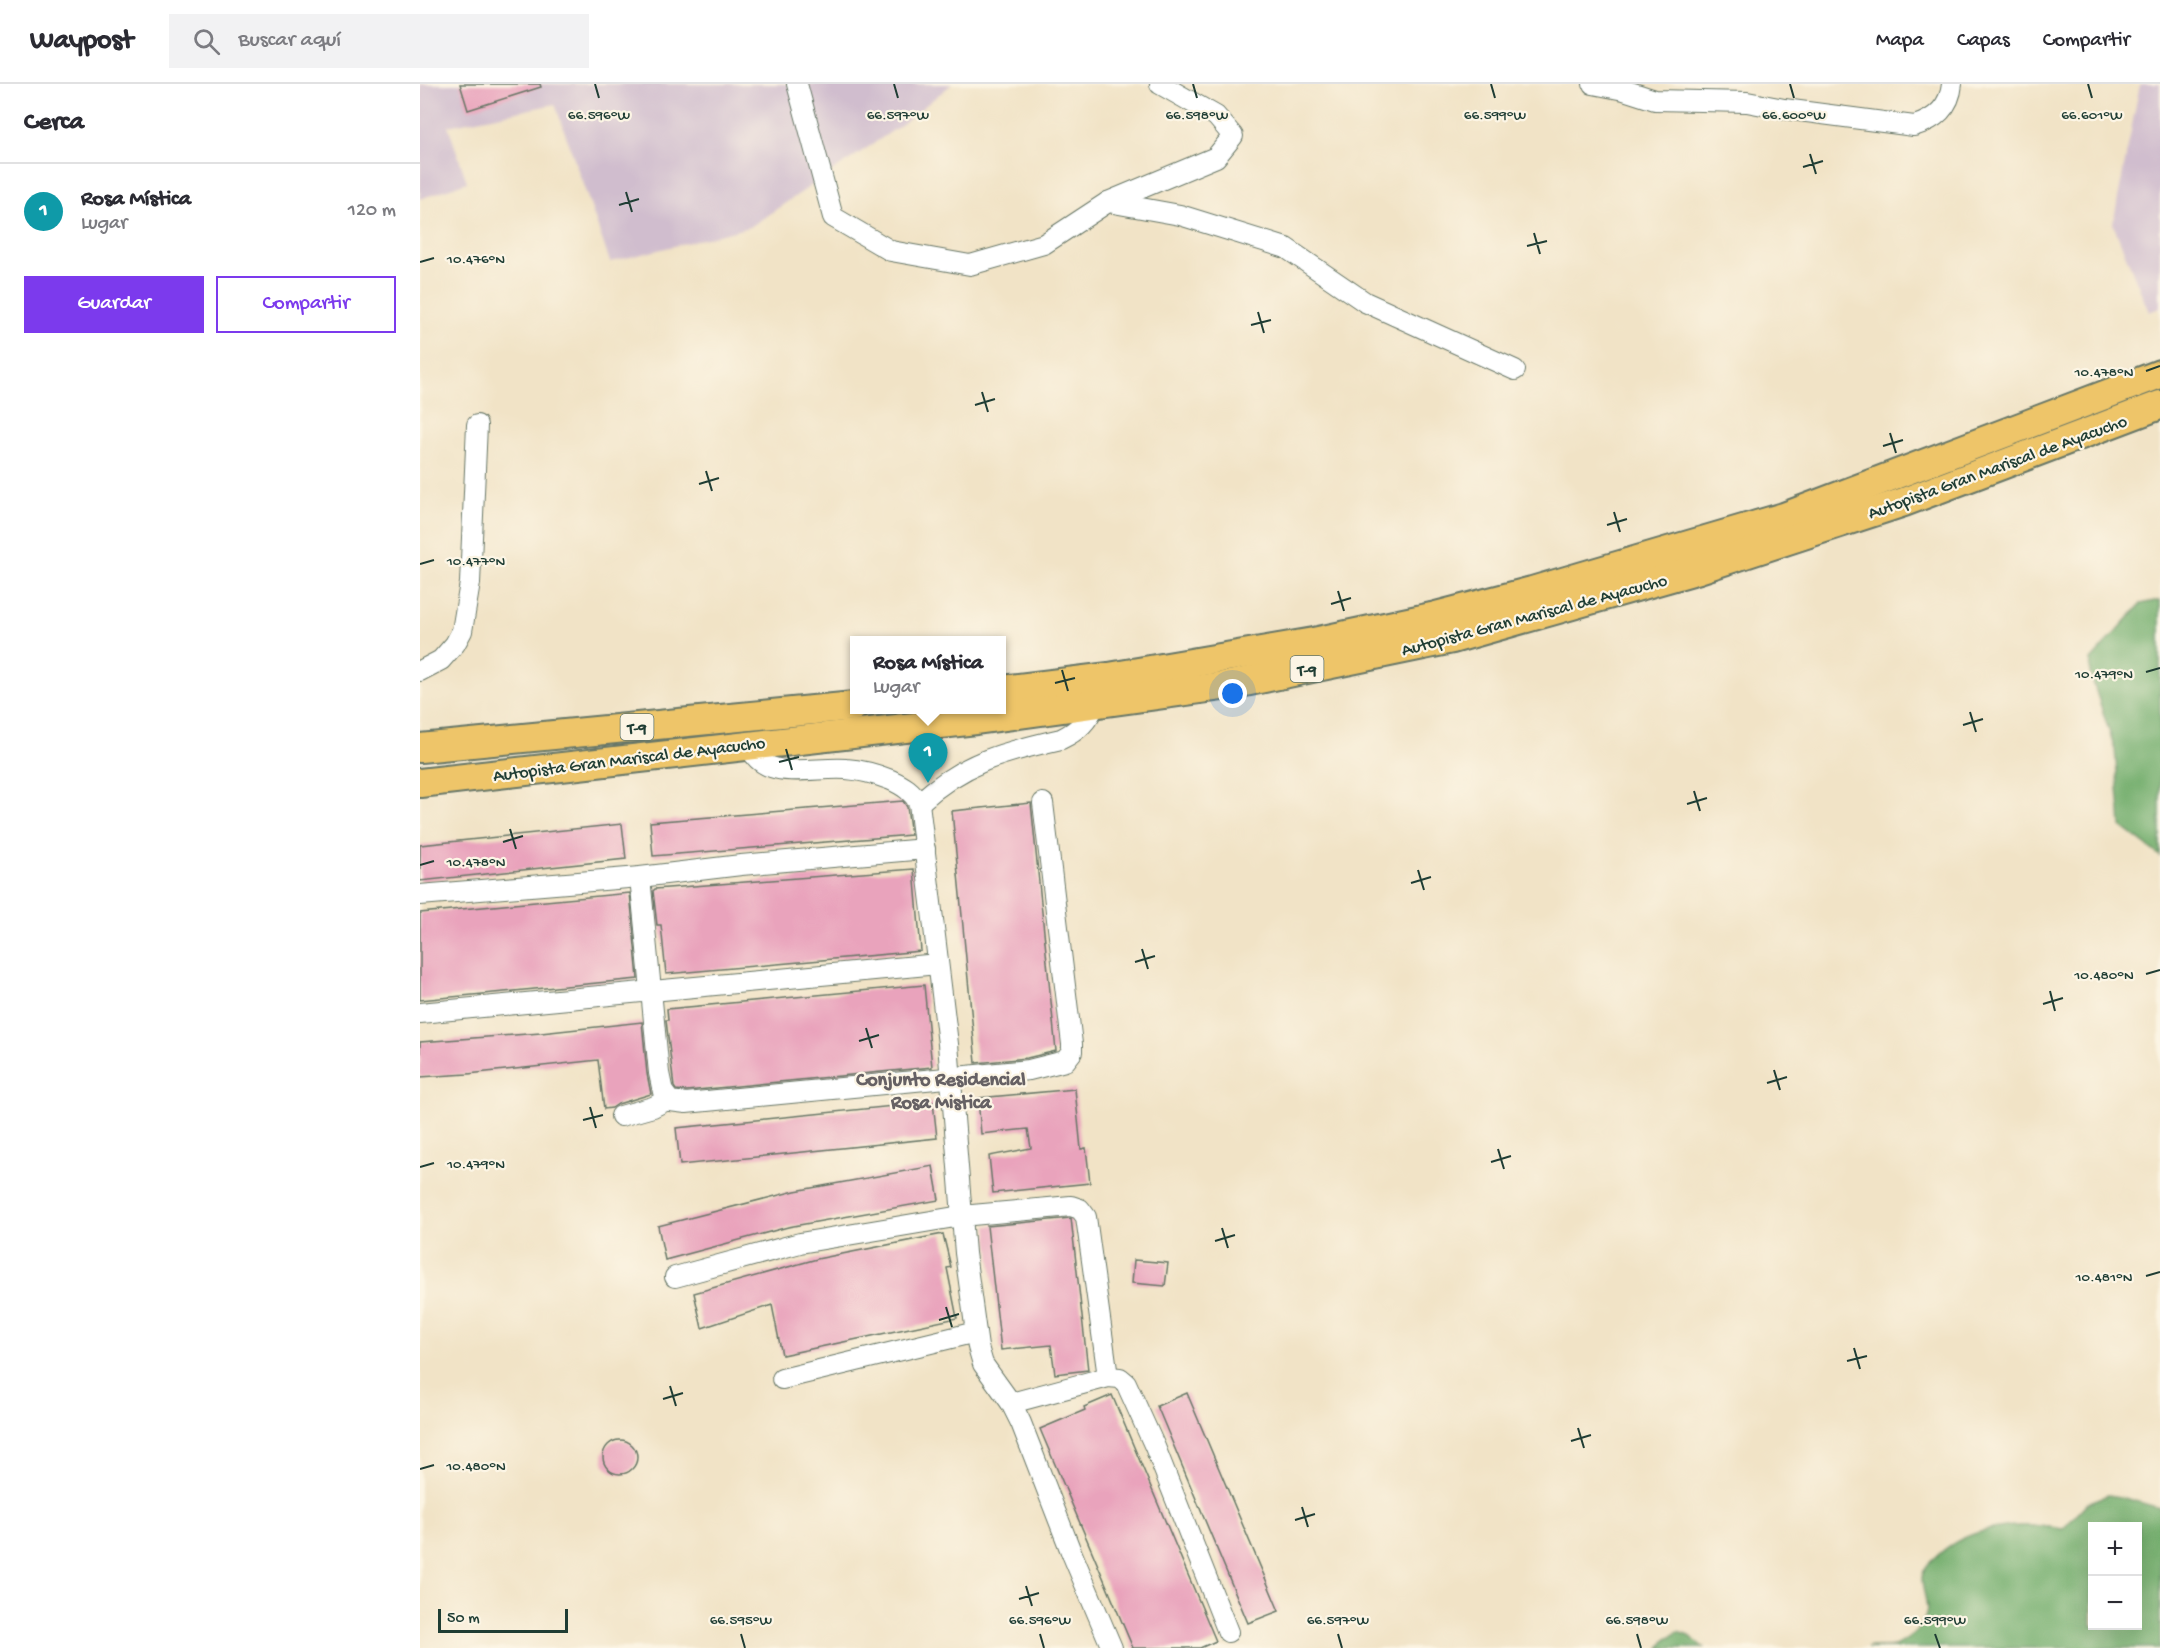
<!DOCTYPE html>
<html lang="es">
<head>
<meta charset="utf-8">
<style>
  body { margin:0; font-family:"Gochi Hand",sans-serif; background:#f2f2f3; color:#2b2b33 }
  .controls { position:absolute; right:18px; bottom:18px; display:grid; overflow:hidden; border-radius:0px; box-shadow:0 6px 24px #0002 }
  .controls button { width:54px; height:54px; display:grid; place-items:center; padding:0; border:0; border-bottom:2px solid #e1e1e2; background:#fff; color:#2b2b33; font:30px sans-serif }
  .scale { position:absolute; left:18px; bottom:15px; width:130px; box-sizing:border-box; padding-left:6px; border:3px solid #1f3d34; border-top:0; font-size:16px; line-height:21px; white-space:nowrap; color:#1f3d34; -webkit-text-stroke:4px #fcf5e5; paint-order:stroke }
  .you { position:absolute; left:813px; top:610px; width:21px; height:21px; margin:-15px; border:4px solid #fff; border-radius:50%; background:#1a73e8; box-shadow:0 0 0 9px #1a73e833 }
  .badge { display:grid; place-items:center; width:39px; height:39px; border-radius:50%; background:#7c3aed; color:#fff; font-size:20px; font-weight:700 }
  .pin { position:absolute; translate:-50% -50px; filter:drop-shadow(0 2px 3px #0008) }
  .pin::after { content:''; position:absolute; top:32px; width:21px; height:18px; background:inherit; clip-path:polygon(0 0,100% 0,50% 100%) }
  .popup { position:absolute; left:430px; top:552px; width:156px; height:78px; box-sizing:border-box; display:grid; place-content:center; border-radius:0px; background:#fff; filter:drop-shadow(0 2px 4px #0005); font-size:20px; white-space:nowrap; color:#7c7c81 }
  .popup b { font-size:22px; color:#2b2b33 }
  .popup::after { content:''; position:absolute; left:50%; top:100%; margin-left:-12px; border:12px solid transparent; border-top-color:#fff }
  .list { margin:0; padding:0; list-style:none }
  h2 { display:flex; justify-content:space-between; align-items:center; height:78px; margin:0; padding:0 24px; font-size:26px }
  h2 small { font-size:20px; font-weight:400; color:#7c7c81 }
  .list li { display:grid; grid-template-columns:39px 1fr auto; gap:18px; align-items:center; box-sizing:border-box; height:96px; padding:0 24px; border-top:2px solid #e1e1e2 }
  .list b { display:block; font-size:22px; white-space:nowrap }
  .list p { margin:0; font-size:20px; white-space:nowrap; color:#7c7c81 }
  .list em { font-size:20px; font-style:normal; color:#7c7c81 }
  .actions { display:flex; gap:12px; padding:18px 24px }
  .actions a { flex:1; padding:14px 0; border:2px solid #7c3aed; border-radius:0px; text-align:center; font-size:21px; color:#7c3aed }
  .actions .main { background:#7c3aed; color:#fff }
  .icon { flex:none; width:33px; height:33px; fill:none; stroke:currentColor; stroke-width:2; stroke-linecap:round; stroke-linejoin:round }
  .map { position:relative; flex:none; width:1740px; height:1564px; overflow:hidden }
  header { display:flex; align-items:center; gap:36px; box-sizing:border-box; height:84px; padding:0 30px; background:#fff; border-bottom:2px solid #e1e1e2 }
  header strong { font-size:28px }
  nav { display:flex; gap:33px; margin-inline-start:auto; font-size:21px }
  .search { width:420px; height:54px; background:#f2f2f3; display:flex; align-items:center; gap:15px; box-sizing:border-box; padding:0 21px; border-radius:0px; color:#7c7c81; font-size:22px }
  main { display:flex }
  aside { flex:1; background:#fff }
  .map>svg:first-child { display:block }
  .industrial { fill:#d0bdce }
  .forest { fill:#74af6e; stroke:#4a7651; stroke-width:1.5; fill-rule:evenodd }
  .building { fill:#e9a3bc }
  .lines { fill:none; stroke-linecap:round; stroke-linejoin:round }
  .minor-casing { stroke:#687767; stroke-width:22 }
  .highway-casing { stroke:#687767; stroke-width:32 }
  .minor { stroke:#fff; stroke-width:20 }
  .highway { stroke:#eec569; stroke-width:28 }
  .ticks { fill:none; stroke:#1f3d34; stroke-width:2 }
  .labels { text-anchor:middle; stroke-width:4.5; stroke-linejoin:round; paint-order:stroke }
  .shield { fill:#fcf5e5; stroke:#617469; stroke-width:1.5 }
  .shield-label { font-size:16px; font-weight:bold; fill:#1f3d34 }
  .street-label { font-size:18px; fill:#1f3d34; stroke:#fcf5e5 }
  .neighbourhood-label { font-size:20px; font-weight:bold; fill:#666164; stroke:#fcf5e5 }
  .ticks-label { font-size:15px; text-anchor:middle; fill:#1f3d34; stroke:#fcf5e5; stroke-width:4.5; stroke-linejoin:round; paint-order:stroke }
</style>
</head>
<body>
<header>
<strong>Waypost</strong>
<div class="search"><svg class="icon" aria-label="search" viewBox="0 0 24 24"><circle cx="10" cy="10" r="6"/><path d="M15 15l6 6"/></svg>Buscar aquí</div>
<nav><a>Mapa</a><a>Capas</a><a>Compartir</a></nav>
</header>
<main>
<aside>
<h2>Cerca<small></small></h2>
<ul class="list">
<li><span class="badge" style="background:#0f9aa8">1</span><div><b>Rosa Mística</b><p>Lugar</p></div><em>120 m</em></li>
</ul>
<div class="actions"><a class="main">Guardar</a><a>Compartir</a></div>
</aside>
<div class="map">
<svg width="1740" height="1564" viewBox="0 0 1740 1564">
  <rect width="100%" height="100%" fill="#fcf5e5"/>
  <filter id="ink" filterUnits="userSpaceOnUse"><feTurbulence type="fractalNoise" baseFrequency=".0167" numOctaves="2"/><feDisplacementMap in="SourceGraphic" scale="12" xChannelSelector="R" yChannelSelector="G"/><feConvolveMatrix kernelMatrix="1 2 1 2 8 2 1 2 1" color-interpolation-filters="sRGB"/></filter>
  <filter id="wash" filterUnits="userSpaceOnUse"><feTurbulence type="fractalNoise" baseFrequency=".008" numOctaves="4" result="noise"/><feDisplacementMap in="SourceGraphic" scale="24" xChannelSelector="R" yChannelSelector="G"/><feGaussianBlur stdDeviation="1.35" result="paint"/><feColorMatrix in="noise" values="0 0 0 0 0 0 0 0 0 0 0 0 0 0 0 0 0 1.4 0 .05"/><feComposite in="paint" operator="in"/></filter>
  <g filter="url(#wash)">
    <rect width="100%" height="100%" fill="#f1e3c6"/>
    <g class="industrial">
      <polygon points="0,0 532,0 481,41 330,143 190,178 135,20 28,42 47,98 0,115"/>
      <polygon points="1720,0 1740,0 1740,224 1729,228 1693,140"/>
    </g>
    <g class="forest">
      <polygon points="1734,517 1740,517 1740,772 1701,742 1695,665 1670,589 1671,576 1721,520"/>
      <path d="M1688 1411 1701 1413 1740 1424V1564H1447C1455 1562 1465 1564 1474 1562 1482 1560 1496 1549 1500 1543 1514 1523 1502 1514 1502 1494 1503 1484 1510 1478 1517 1472 1549 1441 1602 1438 1643 1445L1667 1419ZM1718 1442V1542H1672V1442Z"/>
      <polygon points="1258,1548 1269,1552 1284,1564 1240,1564 1247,1554"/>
    </g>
    <g id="blocks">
      <g class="building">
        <polygon points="40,0 120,0 121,3 48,26"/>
        <polygon points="483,717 487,723 491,751 233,772 230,738"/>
        <polygon points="611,719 636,967 607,974 556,979 532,727"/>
        <polygon points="202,740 206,775 0,797 0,761"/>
        <polygon points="494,785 501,867 246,890 241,841 237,841 233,807 235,805"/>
        <polygon points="210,809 218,895 0,916 0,829"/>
        <polygon points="504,901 512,983 266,1007 256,1006 254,1003 246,936 248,936 247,925"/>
        <polygon points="222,938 227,990 231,1010 198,1020 192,1024 184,1025 178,976 48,990 0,993 0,958 121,949"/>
        <polygon points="655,1005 661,1065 666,1064 670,1099 573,1109 569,1072 611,1064 608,1045 561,1050 558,1014"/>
        <polygon points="513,1018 517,1054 260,1081 256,1044"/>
        <polygon points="513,1082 519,1116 368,1143 245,1176 238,1142 375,1107"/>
        <polygon points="651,1134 668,1286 635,1290 631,1261 581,1266 567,1142"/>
        <polygon points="523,1150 531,1183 527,1184 537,1234 362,1271 352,1221 282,1244 274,1209 397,1175"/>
        <polygon points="714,1176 748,1179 745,1202 712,1199"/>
        <polygon points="767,1309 859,1527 828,1539 737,1322"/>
        <polygon points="692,1311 796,1557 780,1564 713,1564 620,1345 665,1326 664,1323"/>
        <circle cx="200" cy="1373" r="17"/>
      </g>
    </g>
  </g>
  <g filter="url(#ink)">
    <use href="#blocks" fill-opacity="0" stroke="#687767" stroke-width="1.5"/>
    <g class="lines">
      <g class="minor-casing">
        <g id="minor">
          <polyline points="377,0 413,133 471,167 550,181 624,160 688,118 760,131 866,164 945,218 1095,286"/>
          <path d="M1173 0 1204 6 1235 16 1327 18 1364 25 1494 42C1515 36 1530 23 1532 0"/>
          <polyline points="688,118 796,73 813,52 796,32 740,0"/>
          <polyline points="0,587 21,576 35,560 42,547 50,499 57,341"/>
          <path d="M329 660C342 700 394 682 426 685 441 686 456 690 471 696 484 702 492 707 499 719L528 960 545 1169 558 1263 563 1280 591 1319 601 1339 650 1465 692 1564"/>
          <path d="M499 719C543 678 584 668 641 655 658 647 668 637 676 619"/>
          <polyline points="220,793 239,989 243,1008 250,1017 266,1019 609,986 645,977 652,968 652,960 623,719"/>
          <polyline points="0,811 220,793 321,781 505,765"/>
          <polyline points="0,929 518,880"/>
          <polyline points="201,1032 233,1023 247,1016"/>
          <polyline points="255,1193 380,1159 541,1132 651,1122 660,1125 666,1133 688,1293"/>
          <polyline points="362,1295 556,1248"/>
          <polyline points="591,1319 688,1293 700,1294 706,1299 735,1363 808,1548"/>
        </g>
      </g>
      <g class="highway-casing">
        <g id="highway">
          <polyline points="582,606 689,593 894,558 1012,533 1112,507 1364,433 1740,290"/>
          <polyline points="0,664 434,622"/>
          <polyline points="0,699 556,636 810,601 1032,555 1279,485 1484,418 1740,321"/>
        </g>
      </g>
      <use href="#minor" class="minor"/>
      <use href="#highway" class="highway"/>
    </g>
  </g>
  <path class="ticks" d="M175 0 179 14M474 0 478 14M773 0 777 14M1071 0 1075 14M1370 0 1374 14M1668 0 1672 14M1390 70 1396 90M1383 83 1403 77M206 108 212 128M199 121 219 115M1114 149 1120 170M1107 162 1127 157M0 178 14 174M838 228 844 249M831 241 851 236M1726 287 1740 282M562 308 568 328M555 321 575 315M1470 349 1476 369M1463 362 1483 356M286 387 292 407M279 400 299 394M1194 428 1200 448M1187 441 1207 435M0 480 14 476M918 507 924 527M911 520 931 514M642 586 648 607M1726 588 1740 584M635 599 655 594M1550 628 1556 648M1543 641 1563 635M366 665 372 686M359 678 379 673M1274 707 1280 727M1267 720 1287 714M90 745 96 765M83 758 103 752M0 781 14 777M998 786 1004 806M991 799 1011 793M722 865 728 885M715 878 735 872M1726 890 1740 886M1630 907 1635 927M1623 920 1643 914M446 944 452 964M439 957 459 951M1354 986 1360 1006M1347 999 1367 993M170 1023 176 1044M163 1036 183 1031M1078 1065 1084 1085M1071 1078 1091 1072M0 1083 14 1079M802 1144 808 1164M795 1157 815 1151M1726 1192 1740 1188M526 1223 532 1243M519 1236 539 1230M1434 1264 1440 1285M1427 1277 1447 1272M250 1302 256 1322M243 1315 263 1309M1158 1344 1164 1364M1151 1357 1171 1351M0 1385 14 1381M882 1423 888 1443M875 1436 895 1430M606 1502 612 1522M599 1515 619 1509M321 1550 325 1564M620 1550 624 1564M918 1550 922 1564M1217 1550 1221 1564M1515 1550 1520 1564"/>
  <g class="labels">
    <g class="shield">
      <rect x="870.5" y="572" width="33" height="26" rx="4.5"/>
      <rect x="200.5" y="630" width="33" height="26" rx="4.5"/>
    </g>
    <g class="shield-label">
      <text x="887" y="591">T-9</text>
      <text x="217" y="649">T-9</text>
    </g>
    <g class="street-label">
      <text transform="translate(1577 382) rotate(-20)" y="6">Autopista Gran Mariscal de Ayacucho</text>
      <text transform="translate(1114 530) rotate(-15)" y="6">Autopista Gran Mariscal de Ayacucho</text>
      <text transform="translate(209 674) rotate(-7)" y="6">Autopista Gran Mariscal de Ayacucho</text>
    </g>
    <g class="neighbourhood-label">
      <text x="521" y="1001">Conjunto Residencial<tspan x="521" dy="23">Rosa Mistica</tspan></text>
    </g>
  </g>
  <g class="ticks-label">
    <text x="179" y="35">66.596°W</text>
    <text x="478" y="35">66.597°W</text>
    <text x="777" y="35">66.598°W</text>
    <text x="1075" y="35">66.599°W</text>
    <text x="1374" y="35">66.600°W</text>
    <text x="1672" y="35">66.601°W</text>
    <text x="56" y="179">10.476°N</text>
    <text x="1684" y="292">10.478°N</text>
    <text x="56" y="481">10.477°N</text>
    <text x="1684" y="594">10.479°N</text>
    <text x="56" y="782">10.478°N</text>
    <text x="1684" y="895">10.480°N</text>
    <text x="56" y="1084">10.479°N</text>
    <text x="1684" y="1197">10.481°N</text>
    <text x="56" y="1386">10.480°N</text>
    <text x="321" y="1540">66.595°W</text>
    <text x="620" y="1540">66.596°W</text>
    <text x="918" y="1540">66.597°W</text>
    <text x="1217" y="1540">66.598°W</text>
    <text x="1515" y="1540">66.599°W</text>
  </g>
</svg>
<div class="controls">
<button>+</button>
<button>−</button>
</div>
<div class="scale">50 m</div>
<div class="you"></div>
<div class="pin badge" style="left:508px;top:699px;background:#0f9aa8">1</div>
<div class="popup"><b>Rosa Mística</b>Lugar</div>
</div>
</main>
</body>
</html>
